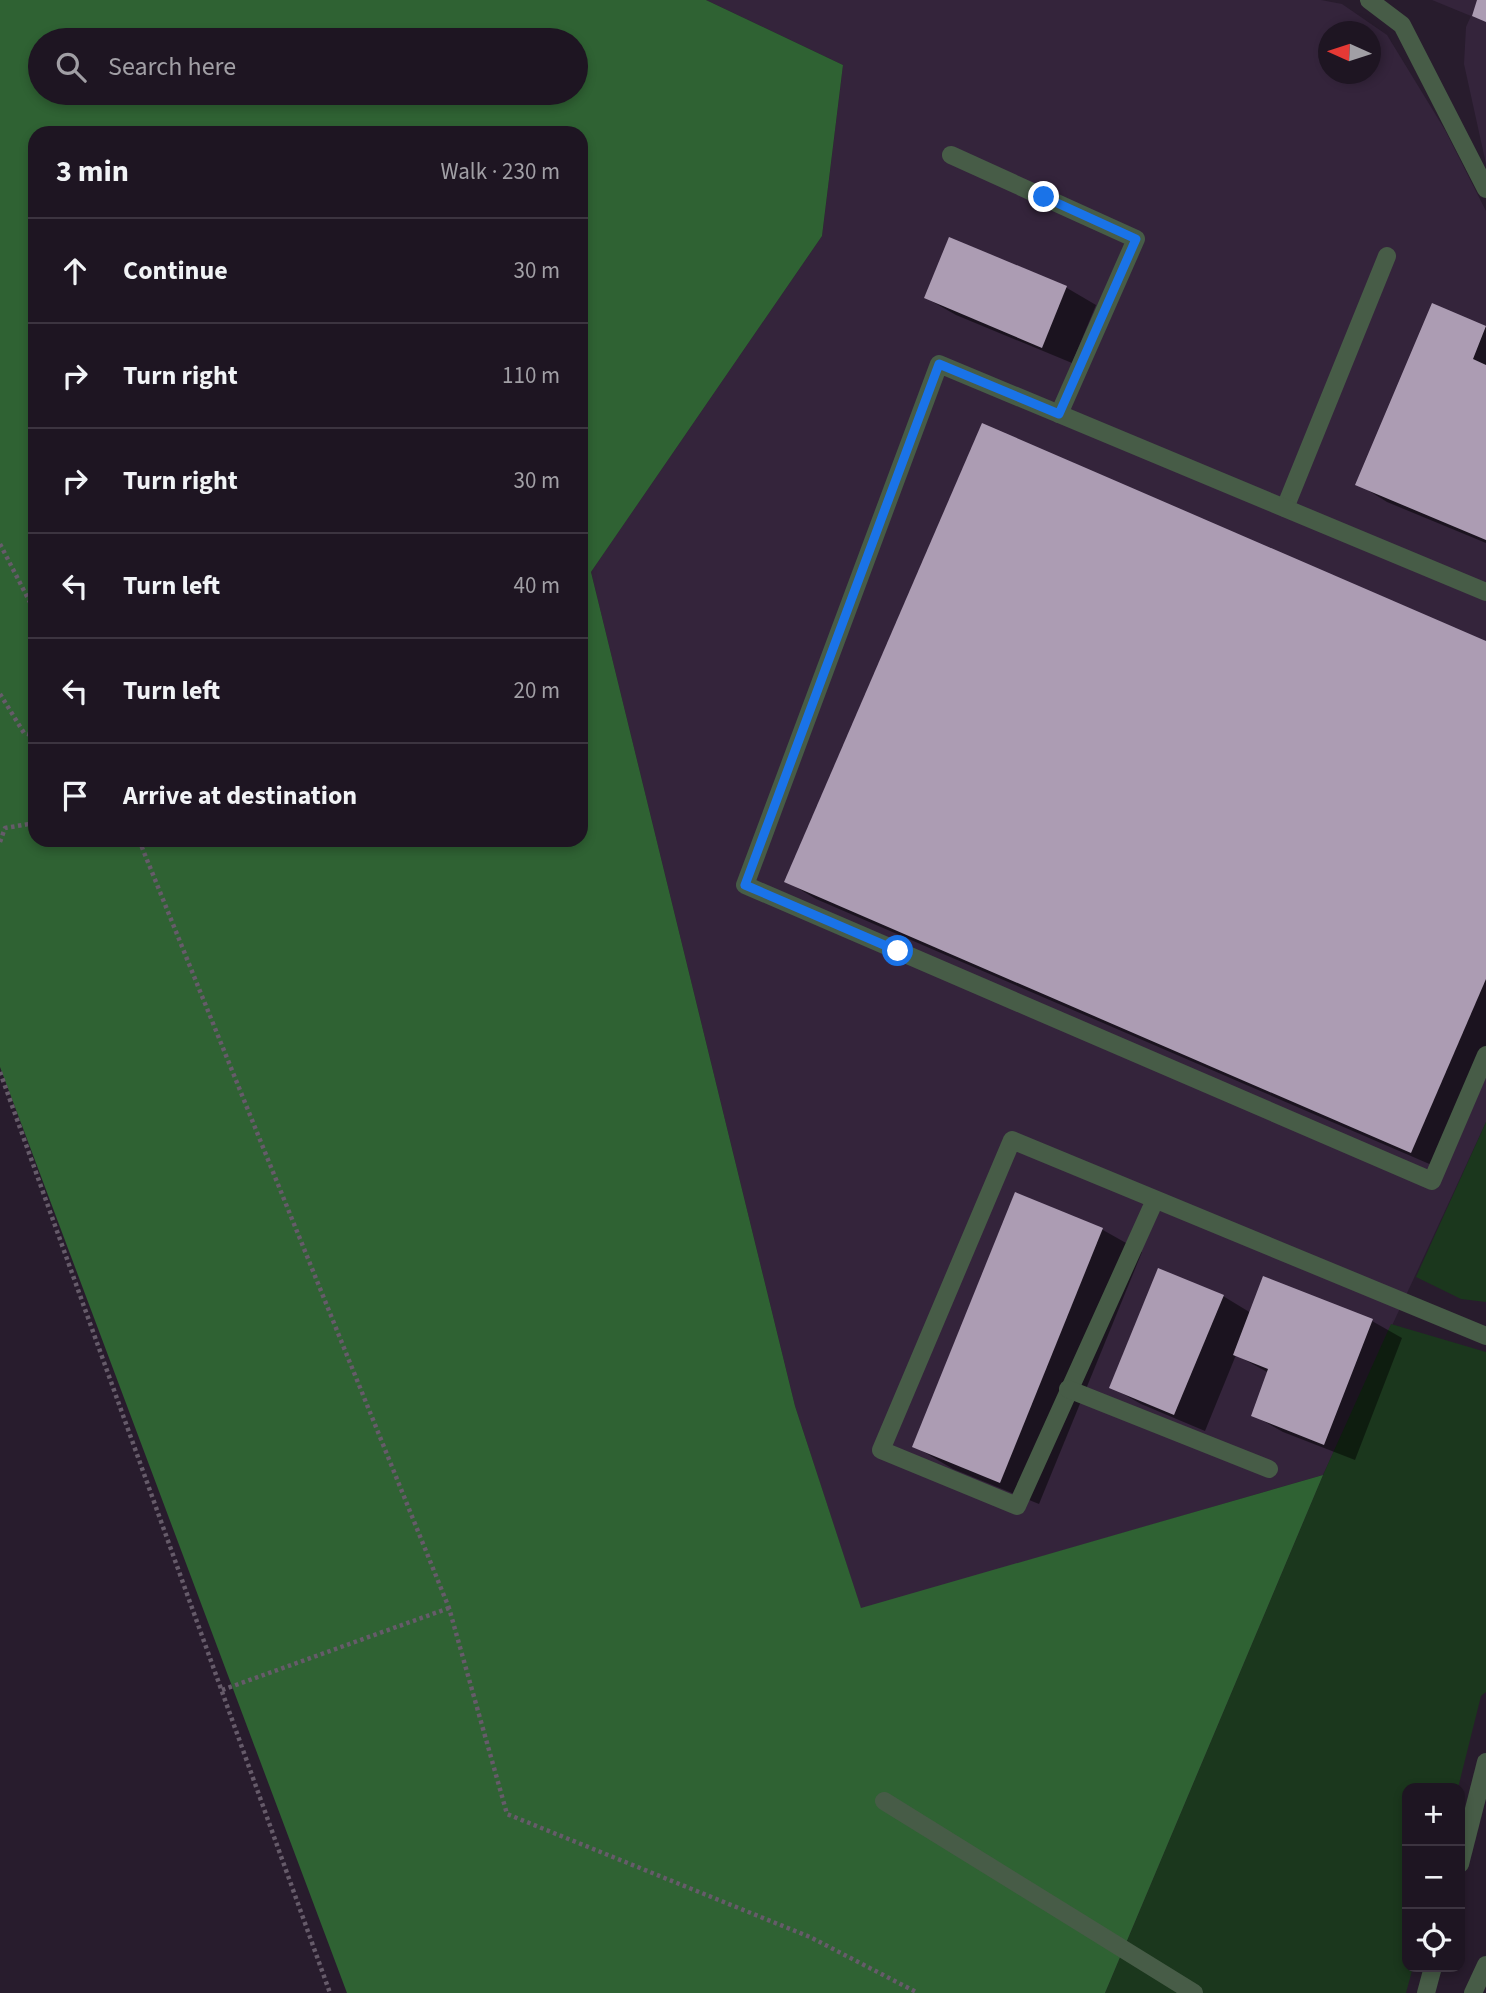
<!DOCTYPE html>
<html lang="en">
<head>
<meta charset="utf-8">
<style>
  body { margin:0; font-family:"Source Sans 3",sans-serif; background:#2b222f; color:#f1f3f6 }
  .controls { position:absolute; right:21px; bottom:21px; display:grid; overflow:hidden; border-radius:14px; box-shadow:0 4px 10px #0003 }
  .controls button { width:63px; height:63px; display:grid; place-items:center; padding:0; border:0; border-bottom:2px solid #3c3440; background:#1e1522; color:#f1f3f6; font:35px sans-serif }
  .compass { position:absolute; left:1318px; top:21px; width:63px; height:63px; border-radius:50%; background:#1e1522; box-shadow:0 4px 10px #0003; rotate:273deg }
  .stop { position:absolute; width:21px; height:21px; margin:-16px; border:5px solid #1a73e8; border-radius:50%; background:#fff }
  .stop.end { background:#1a73e8; border-color:#fff; box-shadow:0 2px 7px #0008 }
  .list { margin:0; padding:0; list-style:none }
  h2 { display:flex; justify-content:space-between; align-items:center; height:91px; margin:0; padding:0 28px; font-size:30px }
  h2 small { font-size:23px; font-weight:400; color:#a19fa5 }
  .list li { display:grid; grid-template-columns:46px 1fr auto; gap:21px; align-items:center; box-sizing:border-box; height:105px; padding:0 28px; border-top:2px solid #3c3440 }
  .list b { display:block; font-size:26px; white-space:nowrap }
  .list em { font-size:23px; font-style:normal; color:#a19fa5 }
  .icon { flex:none; width:38px; height:38px; fill:none; stroke:currentColor; stroke-width:2; stroke-linecap:round; stroke-linejoin:round }
  .map { position:relative; flex:none; width:1486px; height:1993px; overflow:hidden }
  .search { position:absolute; background:#1e1522; box-shadow:0 4px 10px #0003; left:28px; top:28px; width:560px; height:77px; display:flex; align-items:center; gap:18px; box-sizing:border-box; padding:0 24px; border-radius:38px; color:#a19fa5; font-size:26px }
  .panel { position:absolute; background:#1e1522; box-shadow:0 4px 10px #0003; left:28px; top:126px; width:560px; height:721px; border-radius:21px }
  .map>svg:first-child { display:block }
  .built { fill:#34243b; fill-rule:evenodd }
  .green { fill:#1b371d }
  .forest { fill:#2f6233; fill-rule:evenodd }
  .shadow { fill:#0007 }
  .building { fill:#ac9cb3 }
  .lines { fill:none; stroke-linecap:round; stroke-linejoin:round }
  .path { stroke:#665b6a; stroke-width:4.5; stroke-dasharray:3.5 3.5; stroke-linecap:butt }
  .lane { stroke:#475c47; stroke-width:18 }
  .route { stroke:#1a73e8; stroke-width:9 }
</style>
</head>
<body>
<div class="map">
<svg width="1486" height="1993" viewBox="0 0 1486 1993">
  <rect width="100%" height="100%" fill="#281c2d"/>
  <g class="built">
    <path d="M706 0H1321L1342 4 1387 35 1445 130 1486 211V1122L1323 1475 861 1609 795 1406 591 572 822 236 843 65ZM1328 32H1370V74H1328Z"/>
    <polygon points="1432,0 1486,0 1486,164 1464,64 1466,27 1471,16"/>
  </g>
  <g class="green">
    <polygon points="1486,1122 1486,1302 1461,1299 1416,1277"/>
    <polygon points="1391,1324 1486,1352 1486,1692 1481,1696 1458,1788 1407,1788 1407,1967 1413,1967 1406,1993 1105,1993 1323,1475"/>
  </g>
  <path class="forest" d="M0 0H706L843 65 822 236 591 572 795 1406 861 1608 1323 1475 1105 1993H347L0 1067ZM40 40H576V93H40ZM35 133H581V840H35Z"/>
  <g class="shadow">
    <polygon points="950,239 1067,288 1096,305 1072,363 956,315 926,298"/>
    <polygon points="1433,305 1486,327 1486,543 1387,502 1358,484"/>
    <polygon points="1486,643 1486,1065 1441,1169 816,899 786,881"/>
    <polygon points="1016,1194 1103,1230 1142,1252 1039,1504 953,1469 914,1446"/>
    <polygon points="1223,1296 1251,1313 1372,1321 1402,1338 1355,1460 1283,1432 1253,1415 1269,1373 1236,1355 1205,1431 1141,1404 1111,1387"/>
  </g>
  <g class="building">
    <polygon points="1477,0 1486,0 1486,22 1472,16"/>
    <polygon points="949,237 1067,286 1042,348 924,298"/>
    <polygon points="1432,303 1486,326 1473,359 1486,365 1486,540 1355,485"/>
    <polygon points="982,423 1486,641 1486,979 1411,1153 784,882"/>
    <polygon points="1015,1192 1103,1228 1000,1483 912,1447"/>
    <polygon points="1158,1268 1224,1295 1174,1415 1109,1388"/>
    <polygon points="1263,1276 1373,1319 1324,1445 1251,1416 1268,1369 1233,1355"/>
  </g>
  <g class="lines">
    <g class="path">
      <polyline points="0,544 35,612"/>
      <polyline points="0,694 24,733 35,736"/>
      <polyline points="139,840 449,1608 507,1814 810,1937 918,1993"/>
      <polyline points="0,842 5,828 35,823"/>
      <polyline points="0,1072 330,1993"/>
      <polyline points="222,1690 449,1608"/>
    </g>
    <g class="lane">
      <polyline points="1369,0 1402,25 1486,189"/>
      <polyline points="951,155 1136,239 1059,414"/>
      <polyline points="1285,508 1387,256"/>
      <polyline points="1486,592 939,364 745,885 1432,1181 1486,1055"/>
      <polyline points="1155,1200 1017,1506 881,1450 1012,1140 1486,1336"/>
      <polyline points="1068,1389 1269,1469"/>
      <polyline points="884,1801 1194,1993"/>
      <polyline points="1460,1864 1486,1762"/>
      <polyline points="1426,1993 1433,1967"/>
      <polyline points="1473,1993 1486,1965"/>
    </g>
  </g>
  <g class="lines">
    <polyline class="route" points="898,951 745,885 939,364 1059,414 1136,239 1044,197"/>
  </g>
</svg>
<div class="controls">
<button>+</button>
<button>−</button>
<button><svg class="icon" aria-label="locate" viewBox="0 0 24 24"><circle cx="12" cy="12" r="6"/><path d="M12 2v4M12 18v4M2 12h4M18 12h4"/></svg></button>
</div>
<svg class="compass" viewBox="-18 -18 36 36"><path d="M0-13l5 13h-10z" fill="#e53935"/><path d="M0 13l5-13h-10z" fill="#a19fa5"/></svg>
<div class="stop" style="left:898px;top:951px"></div>
<div class="stop end" style="left:1044px;top:197px"></div>
<div class="search"><svg class="icon" aria-label="search" viewBox="0 0 24 24"><circle cx="10" cy="10" r="6"/><path d="M15 15l6 6"/></svg>Search here</div>
<section class="panel">
<h2>3 min<small>Walk · 230 m</small></h2>
<ul class="list">
<li><svg class="icon" aria-label="ahead" viewBox="0 0 24 24"><path d="M12 20V5M6 11l6-6 6 6"/></svg><div><b>Continue</b></div><em>30 m</em></li>
<li><svg class="icon" aria-label="right" viewBox="0 0 24 24"><path d="M7 20v-9h11M14 6l5 5-5 5"/></svg><div><b>Turn right</b></div><em>110 m</em></li>
<li><svg class="icon" aria-label="right" viewBox="0 0 24 24"><path d="M7 20v-9h11M14 6l5 5-5 5"/></svg><div><b>Turn right</b></div><em>30 m</em></li>
<li><svg class="icon" aria-label="left" viewBox="0 0 24 24"><path d="M17 20v-9H6M10 6l-5 5 5 5"/></svg><div><b>Turn left</b></div><em>40 m</em></li>
<li><svg class="icon" aria-label="left" viewBox="0 0 24 24"><path d="M17 20v-9H6M10 6l-5 5 5 5"/></svg><div><b>Turn left</b></div><em>20 m</em></li>
<li><svg class="icon" aria-label="arrive" viewBox="0 0 24 24"><path d="M6 21V4h12l-3 4 3 4H6"/></svg><div><b>Arrive at destination</b></div></li>
</ul>
</section>
</div>
</body>
</html>
